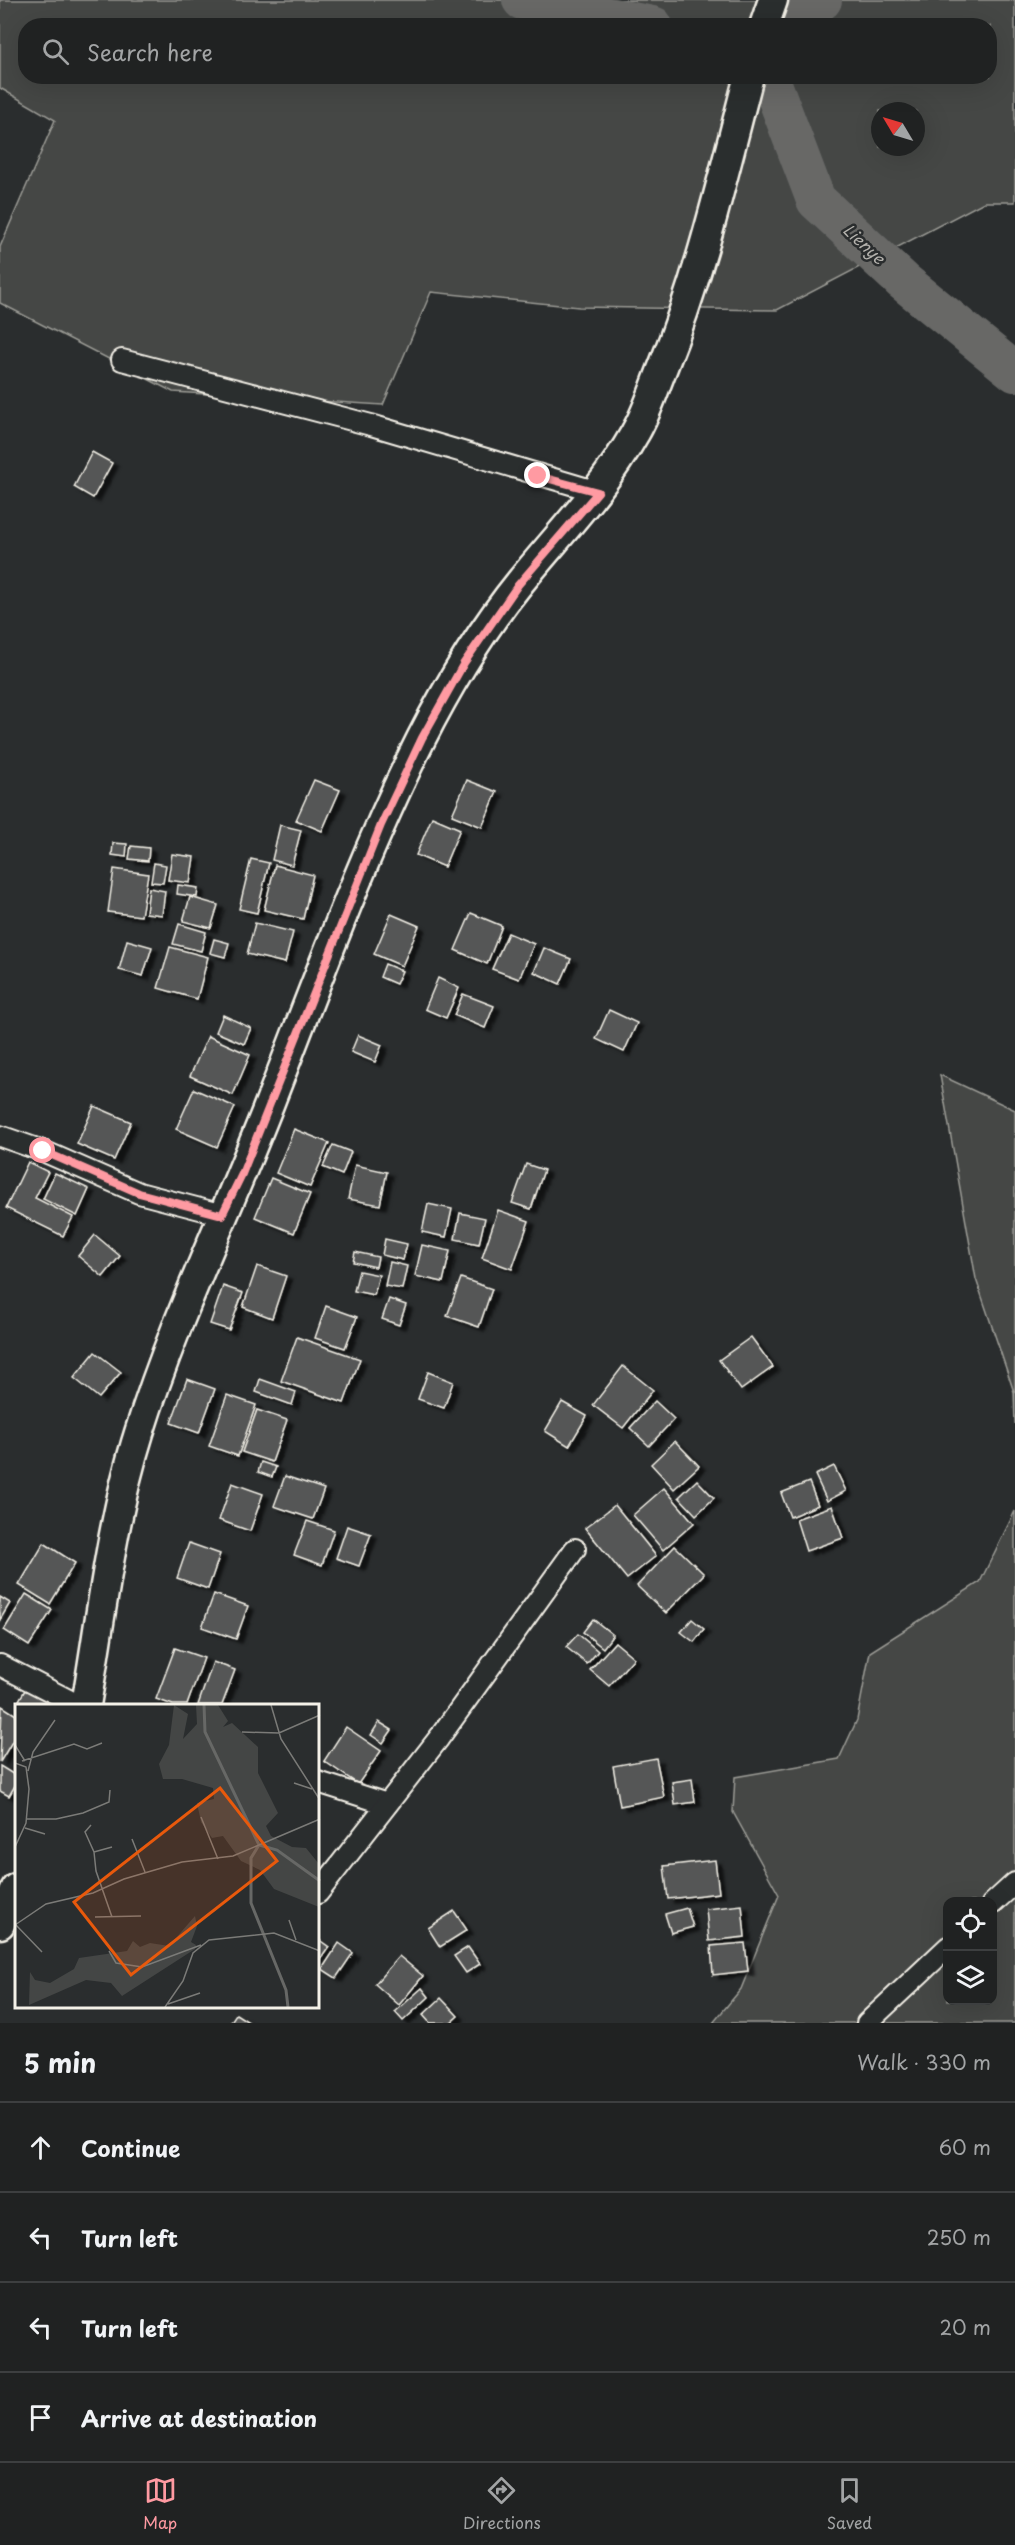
<!DOCTYPE html>
<html lang="en">
<head>
<meta charset="utf-8">
<style>
  body { margin:0; font-family:"Playpen Sans",sans-serif; background:#282a2a; color:#f1f3f6 }
  .controls { position:absolute; right:18px; bottom:18px; display:grid; overflow:hidden; border-radius:12px; box-shadow:0 6px 24px #0002 }
  .controls button { width:54px; height:54px; display:grid; place-items:center; padding:0; border:0; border-bottom:2px solid #3d3f40; background:#202222; color:#f1f3f6; font:30px sans-serif }
  .compass { position:absolute; left:871px; top:102px; width:54px; height:54px; border-radius:50%; background:#202222; box-shadow:0 6px 24px #0002; rotate:308deg }
  .stop { position:absolute; width:18px; height:18px; margin:-14px; border:4px solid #ff9aa2; border-radius:50%; background:#fff }
  .stop.end { background:#ff9aa2; border-color:#fff; box-shadow:0 2px 6px #0008 }
  .list { margin:0; padding:0; list-style:none }
  h2 { display:flex; justify-content:space-between; align-items:center; height:78px; margin:0; padding:0 24px; font-size:26px }
  h2 small { font-size:20px; font-weight:400; color:#a2a4a5 }
  .list li { display:grid; grid-template-columns:39px 1fr auto; gap:18px; align-items:center; box-sizing:border-box; height:90px; padding:0 24px; border-top:2px solid #3d3f40 }
  .list b { display:block; font-size:22px; white-space:nowrap }
  .list em { font-size:20px; font-style:normal; color:#a2a4a5 }
  .icon { flex:none; width:33px; height:33px; fill:none; stroke:currentColor; stroke-width:2; stroke-linecap:round; stroke-linejoin:round }
  .map { position:relative; flex:none; width:1015px; height:2023px; overflow:hidden }
  .search { position:absolute; background:#202222; box-shadow:0 6px 24px #0002; left:18px; right:18px; top:18px; height:66px; display:flex; align-items:center; gap:15px; box-sizing:border-box; padding:0 21px; border-radius:24px; color:#a2a4a5; font-size:22px }
  .sheet { height:438px; background:#202222 }
  nav { display:flex; justify-content:space-around; align-items:center; box-sizing:border-box; height:84px; border-top:2px solid #3d3f40; background:#202222; font-size:16px; color:#a2a4a5 }
  nav a { display:grid; justify-items:center; gap:3px }
  nav .on { color:#ff9aa2 }
  .map>svg:first-child { display:block }
  .green { fill:#444645; stroke:#9c9c96; stroke-width:1.5; fill-rule:evenodd }
  .lines { fill:none; stroke-linecap:round; stroke-linejoin:round }
  .river { stroke:#676866; stroke-width:40 }
  .building { fill:#555756; stroke:#f4f1e8; stroke-width:1.5; filter:url(#shadow) }
  .street-casing { stroke:#f4f1e8; stroke-width:24 }
  .secondary-casing { stroke:#f4f1e8; stroke-width:33 }
  .street { stroke:#2a2d2e; stroke-width:20 }
  .secondary { stroke:#2a2d2e; stroke-width:28 }
  .route { stroke:#ff9aa2; stroke-width:8 }
  .labels { text-anchor:middle; stroke-width:5; stroke-linejoin:round; paint-order:stroke }
  .water-label { font-size:16px; font-style:italic; fill:#b5b3ae; stroke:#2a2d2e }
  .inset-river { fill:none; stroke:#676866; stroke-width:3 }
  .inset-road { fill:none; stroke:#7b7b78; stroke-width:1.5 }
  .view { fill:#e8590c; fill-opacity:0.15; stroke:#e8590c; stroke-width:3 }
  .inset-edge { fill:none; stroke:#f4f1e8; stroke-width:3 }
</style>
</head>
<body>
<div class="map">
<svg width="1015" height="2023" viewBox="0 0 1015 2023">
  <defs>
    <filter id="shadow"><feDropShadow dx="6" dy="4" stdDeviation="1.5" flood-color="#0009"/></filter>
  </defs>
  <rect width="100%" height="100%" fill="#2a2d2e"/>
  <filter id="ink" filterUnits="userSpaceOnUse"><feTurbulence type="fractalNoise" baseFrequency=".0167" numOctaves="2"/><feDisplacementMap in="SourceGraphic" scale="12" xChannelSelector="R" yChannelSelector="G"/><feConvolveMatrix kernelMatrix="1 2 1 2 8 2 1 2 1" color-interpolation-filters="sRGB"/></filter>
  <g filter="url(#ink)">
    <g class="green">
      <path d="M0 0H1015V202H984L777 310 579 307 431 292 383 405 173 392 0 303V247L55 120 0 88ZM26 26H990V76H26ZM880 111H916V147H880Z"/>
      <polygon points="940,1075 1015,1110 1015,1424 1014,1392 976,1279"/>
      <path d="M1015 1511V2023H713L741 1989 779 1895 733 1812 735 1777 839 1759 857 1720 870 1652 980 1582ZM948 1902H992V2000H948Z"/>
    </g>
    <g class="lines">
      <g class="river">
        <polyline points="522,0 653,26"/>
        <polyline points="786,26 822,0"/>
        <polyline points="769,76 816,200 903,281 1015,372"/>
      </g>
    </g>
    <g class="building">
      <polygon points="92,452 112,463 93,498 74,487"/>
      <polygon points="314,780 340,790 322,831 296,820"/>
      <polygon points="467,780 497,792 482,827 452,815"/>
      <polygon points="432,817 460,829 444,867 416,855"/>
      <polygon points="280,825 301,830 292,865 272,860"/>
      <polygon points="113,843 127,844 126,857 112,855"/>
      <polygon points="131,846 149,848 148,861 129,859"/>
      <polygon points="172,854 194,857 190,883 168,880"/>
      <polygon points="251,859 269,863 257,913 239,909"/>
      <polygon points="154,863 166,865 163,883 151,882"/>
      <polygon points="275,865 313,875 303,919 264,910"/>
      <polygon points="114,869 148,874 141,916 108,912"/>
      <polygon points="178,885 198,888 197,897 177,894"/>
      <polygon points="149,888 165,891 162,915 146,913"/>
      <polygon points="190,897 218,905 211,928 183,921"/>
      <polygon points="471,913 502,926 487,964 455,950"/>
      <polygon points="391,914 419,926 402,966 374,954"/>
      <polygon points="255,923 293,932 285,963 247,954"/>
      <polygon points="179,924 206,932 201,951 173,944"/>
      <polygon points="508,933 534,944 519,979 492,969"/>
      <polygon points="214,939 229,943 225,957 210,953"/>
      <polygon points="127,940 152,947 143,976 119,970"/>
      <polygon points="170,947 208,957 197,999 158,988"/>
      <polygon points="544,948 571,959 560,984 534,972"/>
      <polygon points="385,964 402,971 396,984 380,977"/>
      <polygon points="438,978 459,988 446,1018 425,1009"/>
      <polygon points="463,994 494,1006 485,1028 454,1015"/>
      <polygon points="609,1010 637,1023 624,1052 596,1039"/>
      <polygon points="223,1015 251,1028 244,1044 216,1032"/>
      <polygon points="358,1035 382,1045 375,1062 351,1052"/>
      <polygon points="208,1036 250,1055 233,1095 190,1076"/>
      <polygon points="194,1089 235,1107 217,1147 176,1129"/>
      <polygon points="94,1106 131,1122 114,1160 77,1144"/>
      <polygon points="294,1129 329,1143 310,1187 276,1173"/>
      <polygon points="333,1145 351,1152 342,1175 323,1167"/>
      <polygon points="28,1162 48,1172 35,1198 73,1217 63,1236 6,1208"/>
      <polygon points="526,1164 544,1170 531,1209 512,1203"/>
      <polygon points="355,1165 387,1172 380,1205 348,1199"/>
      <polygon points="55,1173 89,1189 77,1216 43,1199"/>
      <polygon points="271,1178 310,1194 294,1233 255,1217"/>
      <polygon points="428,1204 452,1209 446,1237 422,1232"/>
      <polygon points="498,1210 529,1221 512,1269 482,1258"/>
      <polygon points="460,1213 485,1218 479,1244 455,1239"/>
      <polygon points="95,1235 120,1256 103,1277 78,1256"/>
      <polygon points="385,1239 407,1244 403,1260 382,1255"/>
      <polygon points="422,1245 450,1251 443,1282 415,1276"/>
      <polygon points="355,1252 378,1257 376,1267 353,1262"/>
      <polygon points="390,1262 407,1266 402,1289 385,1286"/>
      <polygon points="257,1266 286,1276 272,1318 243,1307"/>
      <polygon points="359,1271 379,1275 374,1295 354,1291"/>
      <polygon points="461,1278 492,1289 479,1327 447,1316"/>
      <polygon points="223,1286 243,1293 229,1330 210,1324"/>
      <polygon points="389,1299 406,1305 399,1325 382,1319"/>
      <polygon points="326,1306 357,1317 345,1348 315,1338"/>
      <polygon points="297,1337 360,1359 344,1403 281,1381"/>
      <polygon points="751,1337 773,1367 741,1390 719,1360"/>
      <polygon points="95,1352 121,1372 99,1398 74,1378"/>
      <polygon points="623,1366 653,1390 623,1428 593,1405"/>
      <polygon points="428,1372 453,1382 444,1408 418,1399"/>
      <polygon points="187,1379 215,1389 199,1433 171,1423"/>
      <polygon points="260,1379 296,1392 292,1405 256,1392"/>
      <polygon points="227,1395 256,1405 238,1456 209,1446"/>
      <polygon points="655,1401 674,1419 649,1446 630,1428"/>
      <polygon points="562,1402 587,1416 569,1446 545,1431"/>
      <polygon points="257,1410 287,1420 272,1462 242,1452"/>
      <polygon points="675,1441 699,1466 674,1489 651,1464"/>
      <polygon points="261,1462 276,1467 272,1477 258,1472"/>
      <polygon points="834,1466 846,1491 827,1501 815,1475"/>
      <polygon points="285,1476 324,1489 313,1519 274,1506"/>
      <polygon points="697,1480 714,1498 696,1515 679,1497"/>
      <polygon points="809,1482 818,1505 790,1517 781,1493"/>
      <polygon points="232,1483 263,1494 250,1531 219,1520"/>
      <polygon points="664,1488 694,1523 663,1550 633,1515"/>
      <polygon points="615,1505 656,1556 627,1579 585,1528"/>
      <polygon points="832,1506 843,1538 806,1551 796,1519"/>
      <polygon points="307,1521 334,1530 322,1565 294,1555"/>
      <polygon points="347,1526 371,1534 359,1566 336,1558"/>
      <polygon points="44,1543 75,1563 50,1604 19,1585"/>
      <polygon points="189,1543 220,1554 208,1589 177,1578"/>
      <polygon points="675,1546 704,1574 666,1613 637,1586"/>
      <polygon points="26,1594 52,1610 29,1646 4,1630"/>
      <polygon points="214,1594 248,1606 236,1639 202,1627"/>
      <polygon points="0,1597 10,1603 0,1620"/>
      <polygon points="593,1619 613,1635 603,1648 583,1632"/>
      <polygon points="692,1619 704,1629 694,1642 681,1632"/>
      <polygon points="578,1634 598,1651 587,1664 566,1647"/>
      <polygon points="615,1642 634,1658 609,1686 590,1670"/>
      <polygon points="175,1648 204,1658 187,1705 173,1705 156,1699"/>
      <polygon points="213,1662 235,1670 222,1705 198,1705"/>
      <polygon points="28,1685 61,1705 27,1705 19,1700"/>
      <polygon points="2,1706 16,1715 16,1735 0,1762"/>
      <polygon points="379,1722 392,1730 383,1743 371,1735"/>
      <polygon points="346,1727 381,1751 358,1784 324,1761"/>
      <polygon points="656,1758 664,1797 620,1806 613,1766"/>
      <polygon points="0,1766 16,1776 16,1784 9,1796 0,1791"/>
      <polygon points="692,1779 695,1802 675,1805 672,1782"/>
      <polygon points="715,1860 719,1893 668,1899 664,1866"/>
      <polygon points="742,1905 745,1937 709,1941 706,1909"/>
      <polygon points="687,1908 693,1927 671,1933 665,1914"/>
      <polygon points="454,1911 467,1930 440,1947 428,1928"/>
      <polygon points="318,1939 329,1947 318,1963"/>
      <polygon points="339,1943 353,1953 336,1978 322,1969"/>
      <polygon points="745,1943 748,1971 713,1975 711,1946"/>
      <polygon points="468,1947 480,1964 466,1973 454,1956"/>
      <polygon points="399,1956 423,1976 399,2005 375,1984"/>
      <polygon points="422,1988 429,1997 403,2021 395,2012"/>
      <polygon points="441,1998 458,2016 450,2023 430,2023 423,2015"/>
      <polygon points="236,2014 250,2023 230,2023"/>
    </g>
    <g class="lines">
      <g class="street-casing">
        <g id="street">
          <polyline points="122,360 371,425 598,492"/>
          <polyline points="0,1136 43,1151 139,1193 223,1215"/>
          <polyline points="0,1665 78,1705"/>
          <polyline points="318,1782 387,1804"/>
          <polyline points="318,1893 439,1738 575,1549"/>
          <polyline points="992,1904 1015,1883"/>
          <polyline points="867,2023 948,1947"/>
        </g>
      </g>
      <g class="secondary-casing">
        <g id="secondary">
          <polyline points="764,26 773,0"/>
          <path d="M86 1705C101 1617 112 1518 139 1433 174 1320 227 1213 270 1102 317 982 363 854 421 739 449 684 482 629 521 581 561 532 604 488 635 433 647 413 654 389 663 367 701 273 723 175 749 76"/>
          <polyline points="0,1924 16,1888"/>
        </g>
      </g>
      <use href="#street" class="street"/>
      <use href="#secondary" class="secondary"/>
    </g>
  </g>
  <g class="lines" filter="url(#ink)">
    <polyline class="route" points="43,1151 139,1193 222,1215 242,1174 381,825 422,738 464,663 518,585 598,492 538,476"/>
  </g>
  <g class="labels">
    <g class="water-label">
      <text transform="translate(864 244) rotate(43)" y="6">Lienye</text>
    </g>
  </g>
  <g transform="translate(15 1704)">
    <rect width="304" height="304" fill="#2a2d2e"/>
    <path d="M159 1 173 10 168 35 182 20 181 1H203L213 17 208 23 217 19 243 43V69L263 109 251 122 256 132 277 143 291 144 304 160V203L259 185 245 166 226 157 208 132 197 134 186 118 182 99 199 95 198 84 167 75H148L144 60 154 41ZM180 212 182 222 176 238 181 241 180 245 107 292 96 279 71 276 14 301 15 268 20 276 35 279 59 265 64 254 112 247 118 237 125 243 135 239 154 242Z" fill="#444645"/>
    <path class="inset-river" d="M189 1 190 28 244 141 262 146 305 177M244 141 236 154V199L271 286 273 303"/>
    <path class="inset-road" d="M256 1 266 35 305 96M227 28 264 29 305 11M0 41 10 57M7 57 59 40 72 45 87 39M0 59 11 63 14 85 11 119 0 143M13 67 18 48 40 16M279 79 297 85M186 113 203 155M12 115H41L68 109 94 98 95 86M76 121 70 128 79 148 81 167 97 213M10 124 30 130M117 135 130 168M79 148 97 143M80 213 126 212M274 216 281 236M0 220 27 248M0 221 31 200 78 189 109 175 167 158 218 152 305 115M94 247 101 259 127 263 186 241M153 300 185 289M150 303 168 277 178 249 194 236 259 229 305 247"/>
    <path class="view" d="M205 84 262 157 116 271 59 198Z"/>
    <rect width="304" height="304" class="inset-edge"/>
  </g>
</svg>
<div class="controls">
<button><svg class="icon" aria-label="locate" viewBox="0 0 24 24"><circle cx="12" cy="12" r="6"/><path d="M12 2v4M12 18v4M2 12h4M18 12h4"/></svg></button>
<button><svg class="icon" aria-label="layers" viewBox="0 0 24 24"><path d="M12 4l9 5-9 5-9-5zM3 14l9 5 9-5"/></svg></button>
</div>
<svg class="compass" viewBox="-18 -18 36 36"><path d="M0-13l5 13h-10z" fill="#e53935"/><path d="M0 13l5-13h-10z" fill="#a2a4a5"/></svg>
<div class="stop" style="left:43px;top:1151px"></div>
<div class="stop end" style="left:538px;top:476px"></div>
<div class="search"><svg class="icon" aria-label="search" viewBox="0 0 24 24"><circle cx="10" cy="10" r="6"/><path d="M15 15l6 6"/></svg>Search here</div>
</div>
<section class="sheet">
<h2>5 min<small>Walk · 330 m</small></h2>
<ul class="list">
<li><svg class="icon" aria-label="ahead" viewBox="0 0 24 24"><path d="M12 20V5M6 11l6-6 6 6"/></svg><div><b>Continue</b></div><em>60 m</em></li>
<li><svg class="icon" aria-label="left" viewBox="0 0 24 24"><path d="M17 20v-9H6M10 6l-5 5 5 5"/></svg><div><b>Turn left</b></div><em>250 m</em></li>
<li><svg class="icon" aria-label="left" viewBox="0 0 24 24"><path d="M17 20v-9H6M10 6l-5 5 5 5"/></svg><div><b>Turn left</b></div><em>20 m</em></li>
<li><svg class="icon" aria-label="arrive" viewBox="0 0 24 24"><path d="M6 21V4h12l-3 4 3 4H6"/></svg><div><b>Arrive at destination</b></div></li>
</ul>
</section>
<nav>
<a class="on"><svg class="icon" aria-label="map" viewBox="0 0 24 24"><path d="M3 6l6-2 6 2 6-2v14l-6 2-6-2-6 2zM9 4v14M15 6v14"/></svg>Map</a>
<a><svg class="icon" aria-label="directions" viewBox="0 0 24 24"><path d="M12 3l9 9-9 9-9-9zM9 14v-3h6M13 9l2 2-2 2"/></svg>Directions</a>
<a><svg class="icon" aria-label="saved" viewBox="0 0 24 24"><path d="M7 4h10v16l-5-4-5 4z"/></svg>Saved</a>
</nav>
</body>
</html>
